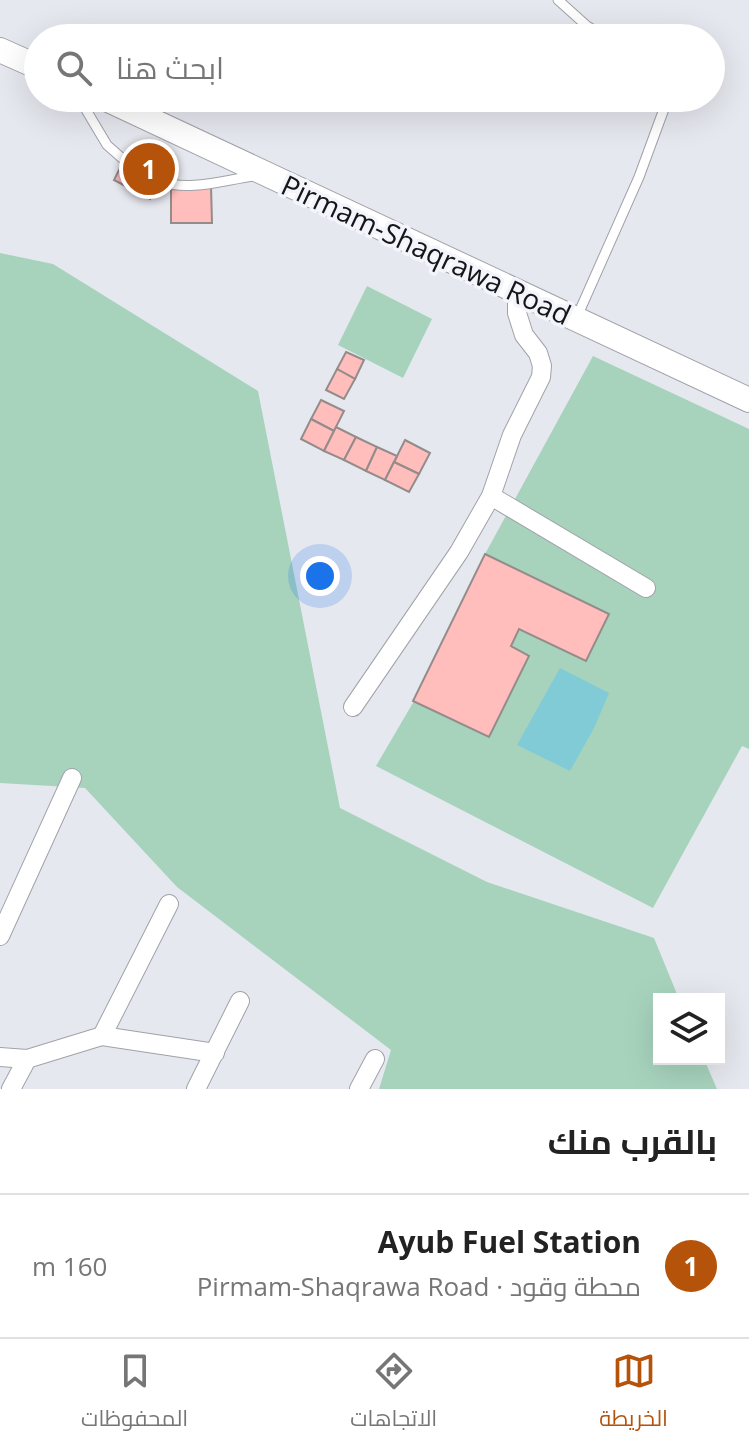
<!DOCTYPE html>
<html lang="ar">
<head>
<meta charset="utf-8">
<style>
  body { margin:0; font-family:"Open Sans",Cairo,sans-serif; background:#f2f2f2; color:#222; direction:rtl }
  .controls { position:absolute; right:24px; bottom:24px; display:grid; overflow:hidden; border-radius:0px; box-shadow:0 8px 32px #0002 }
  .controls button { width:72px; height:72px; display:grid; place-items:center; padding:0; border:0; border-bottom:2px solid #e0e0e0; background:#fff; color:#222; font:40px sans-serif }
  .you { position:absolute; left:320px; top:576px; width:28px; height:28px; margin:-20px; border:6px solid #fff; border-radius:50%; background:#1a73e8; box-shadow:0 0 0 12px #1a73e833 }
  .badge { display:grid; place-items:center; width:52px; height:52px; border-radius:50%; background:#b45309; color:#fff; font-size:26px; font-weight:700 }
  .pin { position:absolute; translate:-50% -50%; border:4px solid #fff; box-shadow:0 2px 8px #0006 }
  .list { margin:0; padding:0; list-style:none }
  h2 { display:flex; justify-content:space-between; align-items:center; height:104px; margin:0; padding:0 32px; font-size:34px }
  h2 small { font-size:26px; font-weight:400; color:#767676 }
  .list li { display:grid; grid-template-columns:52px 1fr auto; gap:24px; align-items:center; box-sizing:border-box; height:144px; padding:0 32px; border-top:2px solid #e0e0e0 }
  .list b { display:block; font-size:30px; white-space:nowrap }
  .list p { margin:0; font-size:26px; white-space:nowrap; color:#767676 }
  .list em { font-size:26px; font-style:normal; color:#767676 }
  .icon { flex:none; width:44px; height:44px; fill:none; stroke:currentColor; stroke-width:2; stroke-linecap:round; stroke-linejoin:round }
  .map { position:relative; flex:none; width:749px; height:1089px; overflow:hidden; direction:ltr }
  .search { position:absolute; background:#fff; box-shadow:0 8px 32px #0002; left:24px; right:24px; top:24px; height:88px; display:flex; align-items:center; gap:20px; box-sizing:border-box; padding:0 28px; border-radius:44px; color:#767676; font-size:30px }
  .sheet { height:248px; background:#fff }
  nav { display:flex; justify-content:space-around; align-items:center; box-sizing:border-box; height:112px; border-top:2px solid #e0e0e0; background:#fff; font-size:22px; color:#767676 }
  nav a { display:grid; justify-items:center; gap:4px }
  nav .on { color:#b45309 }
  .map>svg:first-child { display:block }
  .green { fill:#a7d3bd }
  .water { fill:#80cbd6 }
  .building { fill:#ffbdbb; stroke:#948c8b; stroke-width:2 }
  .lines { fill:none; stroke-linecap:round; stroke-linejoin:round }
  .lane-casing { stroke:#a1a2a9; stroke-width:11 }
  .street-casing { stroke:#a1a2a9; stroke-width:20 }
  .secondary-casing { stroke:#a1a2a9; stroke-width:26 }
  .lane { stroke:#fff; stroke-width:9 }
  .street { stroke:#fff; stroke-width:18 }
  .secondary { stroke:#fff; stroke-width:24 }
  .labels { text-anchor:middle; stroke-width:7; stroke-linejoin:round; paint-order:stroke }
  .street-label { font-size:28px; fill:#151618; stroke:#f4f5fc }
</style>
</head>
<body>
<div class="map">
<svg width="749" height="1089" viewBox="0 0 749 1089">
  <rect width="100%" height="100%" fill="#e6e8ef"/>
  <g class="green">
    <polygon points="0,253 53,264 258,391 340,808 487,882 654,938 679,999 659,999 659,1059 704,1059 717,1089 379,1089 391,1050 177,887 85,788 0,783"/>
    <polygon points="367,286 432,319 403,378 338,345"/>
    <polygon points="593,356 749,429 749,749 742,746 653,908 376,766 414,701 485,554"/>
  </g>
  <polygon class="water" points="560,668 609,693 594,728 570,771 517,745"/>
  <g class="building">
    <polygon points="130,149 166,167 158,182 122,164"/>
    <polygon points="122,164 158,182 150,199 114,180"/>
    <polygon points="211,186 212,223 171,223 171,187"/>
    <polygon points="346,352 364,360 355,379 337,369"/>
    <polygon points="337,369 355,379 344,399 326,390"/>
    <polygon points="321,400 344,411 334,431 311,419"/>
    <polygon points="311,419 334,431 324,451 301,439"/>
    <polygon points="336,427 356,437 344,460 324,451"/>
    <polygon points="356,437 377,447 366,471 344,460"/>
    <polygon points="405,440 430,453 419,474 394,462"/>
    <polygon points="377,447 397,456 385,480 366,471"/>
    <polygon points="394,462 419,474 409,492 385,480"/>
    <polygon points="485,554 609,614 586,661 519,629 511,646 529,656 489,737 413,701"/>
  </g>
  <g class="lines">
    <g class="lane-casing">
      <g id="lane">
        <polyline points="558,0 587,26 607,38"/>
        <polyline points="79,98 107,145 124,160"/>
        <path d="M159 181C190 192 223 180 254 176"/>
        <polyline points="576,319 639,177 668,98"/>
      </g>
    </g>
    <g class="street-casing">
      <g id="street">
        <polyline points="491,496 646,588"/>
        <polyline points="353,707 459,552 491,496 512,435 541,377 542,366 538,353 524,335 517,313 517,291"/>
        <polyline points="169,904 102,1036 215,1053"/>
        <polyline points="0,936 72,778"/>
        <polyline points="0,1057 27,1059 102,1036"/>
        <polyline points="11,1089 27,1059"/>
        <polyline points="196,1089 240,1001"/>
        <polyline points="359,1089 375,1059"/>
      </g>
    </g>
    <g class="secondary-casing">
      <g id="secondary">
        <polyline points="0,50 38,67"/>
        <polyline points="104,98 749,400"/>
      </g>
    </g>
    <use href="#lane" class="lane"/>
    <use href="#street" class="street"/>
    <use href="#secondary" class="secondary"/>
  </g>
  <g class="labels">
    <g class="street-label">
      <text transform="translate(426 250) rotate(25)" y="10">Pirmam-Shaqrawa Road</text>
    </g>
  </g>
</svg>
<div class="controls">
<button><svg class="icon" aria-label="layers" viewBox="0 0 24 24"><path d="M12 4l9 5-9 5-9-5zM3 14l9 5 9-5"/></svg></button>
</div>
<div class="you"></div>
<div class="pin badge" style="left:149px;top:169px">1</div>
<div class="search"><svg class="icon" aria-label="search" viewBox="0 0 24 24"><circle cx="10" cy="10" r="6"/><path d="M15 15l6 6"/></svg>ابحث هنا</div>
</div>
<section class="sheet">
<h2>بالقرب منك<small></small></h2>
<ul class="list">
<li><span class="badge">1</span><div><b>Ayub Fuel Station</b><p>محطة وقود · Pirmam-Shaqrawa Road</p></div><em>160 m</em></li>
</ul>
</section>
<nav>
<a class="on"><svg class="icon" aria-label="map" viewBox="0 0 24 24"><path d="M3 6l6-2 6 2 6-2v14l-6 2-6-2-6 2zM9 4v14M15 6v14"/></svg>الخريطة</a>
<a><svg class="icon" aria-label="directions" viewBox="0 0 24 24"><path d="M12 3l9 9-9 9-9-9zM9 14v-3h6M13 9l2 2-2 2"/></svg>الاتجاهات</a>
<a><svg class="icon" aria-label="saved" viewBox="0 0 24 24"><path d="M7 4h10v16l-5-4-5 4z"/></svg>المحفوظات</a>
</nav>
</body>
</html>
